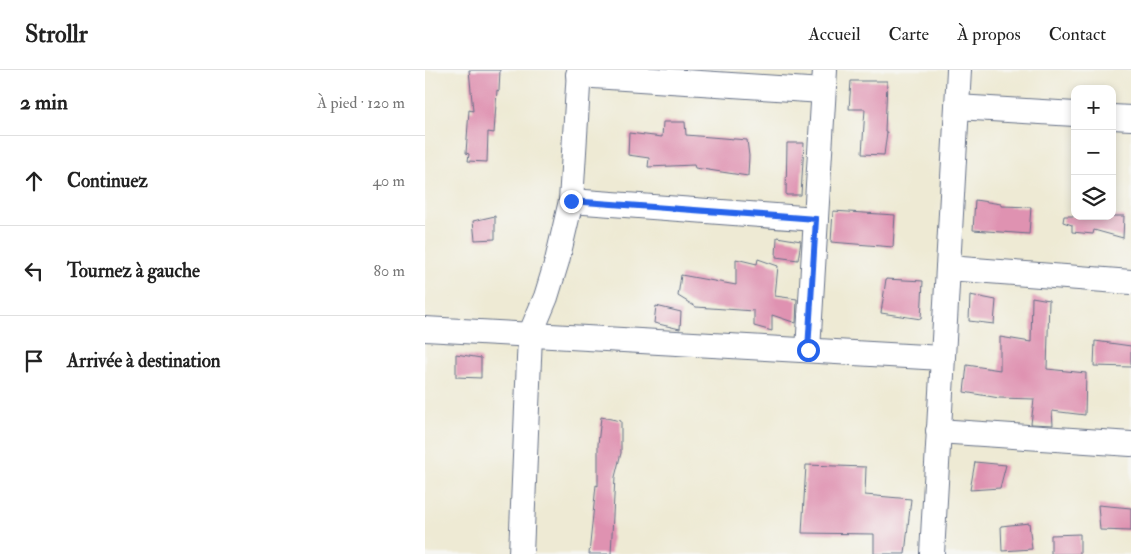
<!DOCTYPE html>
<html lang="fr">
<head>
<meta charset="utf-8">
<style>
  body { margin:0; font-family:"IM FELL Double Pica",serif; background:#f2f2f2; color:#222 }
  .controls { position:absolute; right:15px; top:15px; display:grid; overflow:hidden; border-radius:10px; box-shadow:0 2px 8px #0003 }
  .controls button { width:45px; height:45px; display:grid; place-items:center; padding:0; border:0; border-bottom:1px solid #e0e0e0; background:#fff; color:#222; font:25px sans-serif }
  .stop { position:absolute; width:15px; height:15px; margin:-11px; border:4px solid #2563eb; border-radius:50%; background:#fff }
  .stop.end { background:#2563eb; border-color:#fff; box-shadow:0 1px 5px #0008 }
  .list { margin:0; padding:0; list-style:none }
  h2 { display:flex; justify-content:space-between; align-items:center; height:65px; margin:0; padding:0 20px; font-size:21px }
  h2 small { font-size:16px; font-weight:400; color:#767676 }
  .list li { display:grid; grid-template-columns:32px 1fr auto; gap:15px; align-items:center; box-sizing:border-box; height:90px; padding:0 20px; border-top:1px solid #e0e0e0 }
  .list b { display:block; font-size:19px; white-space:nowrap }
  .list em { font-size:16px; font-style:normal; color:#767676 }
  .icon { flex:none; width:28px; height:28px; fill:none; stroke:currentColor; stroke-width:2; stroke-linecap:round; stroke-linejoin:round }
  .map { position:relative; flex:none; width:706px; height:484px; overflow:hidden }
  header { display:flex; align-items:center; gap:30px; box-sizing:border-box; height:70px; padding:0 25px; background:#fff; border-bottom:1px solid #e0e0e0 }
  header strong { font-size:24px }
  nav { display:flex; gap:28px; margin-inline-start:auto; font-size:18px }
  main { display:flex }
  aside { flex:1; background:#fff }
  .map>svg:first-child { display:block }
  .building { fill:#df92b1 }
  .lines { fill:none; stroke-linecap:round; stroke-linejoin:round }
  .minor-casing { stroke:#657087; stroke-width:26 }
  .minor { stroke:#fff; stroke-width:24 }
  .route { stroke:#2563eb; stroke-width:6 }
</style>
</head>
<body>
<header>
<strong>Strollr</strong>
<nav><a>Accueil</a><a>Carte</a><a>À propos</a><a>Contact</a></nav>
</header>
<main>
<aside>
<h2>2 min<small>À pied · 120 m</small></h2>
<ul class="list">
<li><svg class="icon" aria-label="ahead" viewBox="0 0 24 24"><path d="M12 20V5M6 11l6-6 6 6"/></svg><div><b>Continuez</b></div><em>40 m</em></li>
<li><svg class="icon" aria-label="left" viewBox="0 0 24 24"><path d="M17 20v-9H6M10 6l-5 5 5 5"/></svg><div><b>Tournez à gauche</b></div><em>80 m</em></li>
<li><svg class="icon" aria-label="arrive" viewBox="0 0 24 24"><path d="M6 21V4h12l-3 4 3 4H6"/></svg><div><b>Arrivée à destination</b></div></li>
</ul>
</aside>
<div class="map">
<svg width="706" height="484" viewBox="0 0 706 484">
  <rect width="100%" height="100%" fill="#f6f6f2"/>
  <filter id="ink" filterUnits="userSpaceOnUse"><feTurbulence type="fractalNoise" baseFrequency=".02" numOctaves="2"/><feDisplacementMap in="SourceGraphic" scale="10" xChannelSelector="R" yChannelSelector="G"/><feConvolveMatrix kernelMatrix="1 2 1 2 8 2 1 2 1" color-interpolation-filters="sRGB"/></filter>
  <filter id="wash" filterUnits="userSpaceOnUse"><feTurbulence type="fractalNoise" baseFrequency=".0096" numOctaves="4" result="noise"/><feDisplacementMap in="SourceGraphic" scale="20" xChannelSelector="R" yChannelSelector="G"/><feGaussianBlur stdDeviation="1.12" result="paint"/><feColorMatrix in="noise" values="0 0 0 0 0 0 0 0 0 0 0 0 0 0 0 0 0 1.4 0 .05"/><feComposite in="paint" operator="in"/></filter>
  <g filter="url(#wash)">
    <rect width="100%" height="100%" fill="#eeead4"/>
    <g id="blocks">
      <g class="building">
        <polygon points="44,0 75,0 74,21 72,20 69,63 63,62 62,92 43,91 44,84 41,83 44,40 48,41"/>
        <polygon points="426,11 462,11 460,62 462,62 459,85 437,84 440,39 424,39"/>
        <polygon points="238,52 260,52 261,65 322,70 324,86 323,106 270,98 269,95 223,97 224,88 203,85 204,63 237,67"/>
        <polygon points="362,73 379,73 376,125 361,125"/>
        <polygon points="550,130 576,134 576,136 606,137 604,164 548,160"/>
        <polygon points="408,141 470,145 468,177 406,172"/>
        <polygon points="70,146 70,169 50,170 48,151"/>
        <polygon points="639,146 699,146 698,168 669,160 668,164 647,162 647,155 638,152"/>
        <polygon points="352,167 376,171 373,190 351,187"/>
        <polygon points="311,189 332,194 333,189 353,196 350,226 372,229 371,253 347,245 347,261 329,256 329,241 271,237 253,226 256,205 311,215"/>
        <polygon points="461,209 498,211 496,249 456,243"/>
        <polygon points="545,225 571,230 569,254 544,251"/>
        <polygon points="607,227 624,230 622,299 661,303 660,345 627,341 628,355 606,354 609,329 574,328 539,322 542,295 575,300 575,267 606,272"/>
        <polygon points="231,236 256,242 255,259 229,253"/>
        <polygon points="670,271 706,276 706,297 669,296"/>
        <polygon points="31,284 56,288 56,308 31,307"/>
        <polygon points="176,347 196,351 196,383 190,407 186,484 164,484 171,415 173,416 173,374"/>
        <polygon points="550,392 581,395 575,418 545,420"/>
        <polygon points="381,395 441,397 440,425 486,429 480,484 449,484 449,464 377,463"/>
        <polygon points="673,435 706,438 706,461 675,460"/>
        <polygon points="604,453 607,479 577,481 576,456"/>
        <polygon points="655,464 655,484 626,484 626,465"/>
      </g>
    </g>
  </g>
  <g filter="url(#ink)">
    <use href="#blocks" fill-opacity="0" stroke="#657087" stroke-width="1"/>
    <g class="lines">
      <g class="minor-casing">
        <g id="minor">
          <polyline points="153,5 398,21"/>
          <polyline points="532,37 650,44"/>
          <polyline points="687,47 706,48"/>
          <polyline points="146,131 391,149"/>
          <polyline points="523,198 706,212"/>
          <polyline points="0,259 517,288"/>
          <polyline points="383,280 400,0"/>
          <polyline points="513,361 706,374"/>
          <polyline points="96,484 105,265 121,227 132,191 146,131 154,0"/>
          <polyline points="507,484 534,0"/>
        </g>
      </g>
      <use href="#minor" class="minor"/>
    </g>
  </g>
  <g class="lines" filter="url(#ink)">
    <polyline class="route" points="146,131 391,149 383,280"/>
  </g>
</svg>
<div class="controls">
<button>+</button>
<button>−</button>
<button><svg class="icon" aria-label="layers" viewBox="0 0 24 24"><path d="M12 4l9 5-9 5-9-5zM3 14l9 5 9-5"/></svg></button>
</div>
<div class="stop" style="left:383px;top:280px"></div>
<div class="stop end" style="left:146px;top:131px"></div>
</div>
</main>
</body>
</html>
